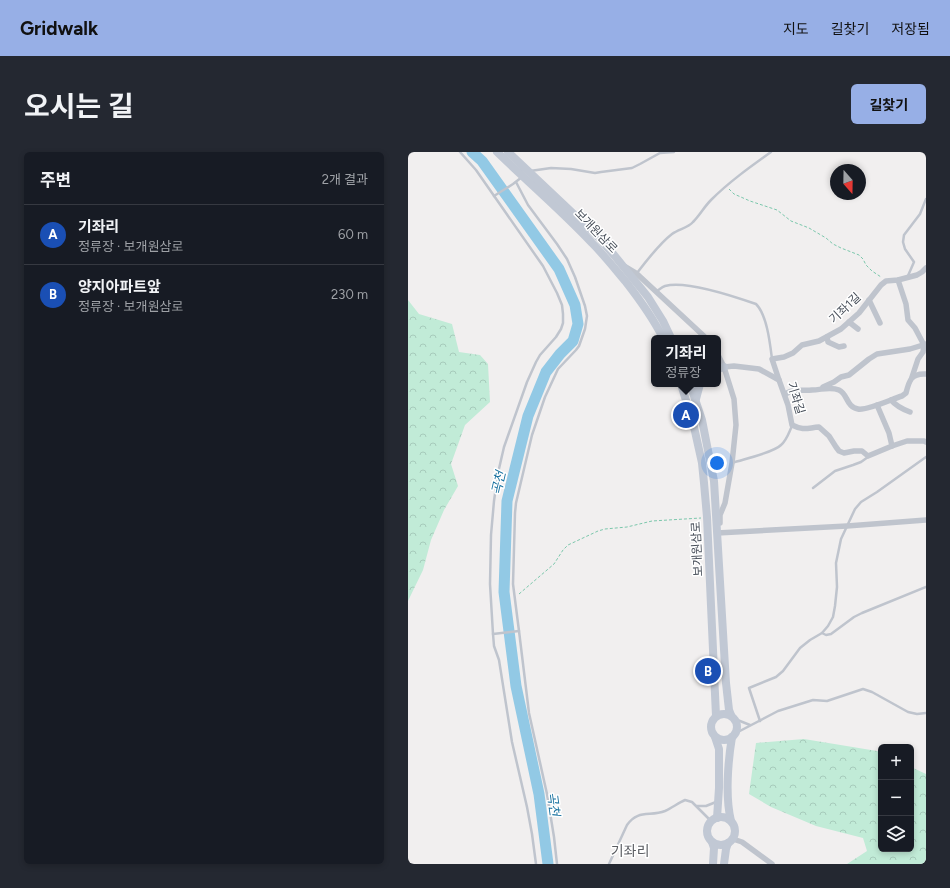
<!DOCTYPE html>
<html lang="ko">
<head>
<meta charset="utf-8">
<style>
  body { margin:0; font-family:Figtree,"Noto Sans KR",sans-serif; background:#242831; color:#f1f3f6 }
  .controls { position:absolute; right:12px; bottom:12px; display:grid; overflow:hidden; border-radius:6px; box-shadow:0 2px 6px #0003 }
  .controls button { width:36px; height:36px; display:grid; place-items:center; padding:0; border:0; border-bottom:1px solid #363941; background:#171b24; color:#f1f3f6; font:20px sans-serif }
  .compass { position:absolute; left:422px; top:12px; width:36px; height:36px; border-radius:50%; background:#171b24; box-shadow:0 2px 6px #0003; rotate:160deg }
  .you { position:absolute; left:309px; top:311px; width:14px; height:14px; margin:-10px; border:3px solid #fff; border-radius:50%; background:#1a73e8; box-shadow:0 0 0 6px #1a73e833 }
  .badge { display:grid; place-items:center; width:26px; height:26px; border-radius:50%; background:#97afe6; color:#fff; font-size:13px; font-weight:700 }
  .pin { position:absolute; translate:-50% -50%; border:2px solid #fff; box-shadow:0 1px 4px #0006 }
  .popup { position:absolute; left:243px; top:183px; width:70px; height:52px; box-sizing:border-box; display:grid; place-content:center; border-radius:6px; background:#171b24; filter:drop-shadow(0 1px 3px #0005); font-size:13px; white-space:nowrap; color:#9ea1a6 }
  .popup b { font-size:15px; color:#f1f3f6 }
  .popup::after { content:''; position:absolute; left:50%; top:100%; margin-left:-8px; border:8px solid transparent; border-top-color:#171b24 }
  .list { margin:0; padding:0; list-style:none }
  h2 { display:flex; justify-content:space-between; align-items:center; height:52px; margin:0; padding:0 16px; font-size:17px }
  h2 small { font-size:13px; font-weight:400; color:#9ea1a6 }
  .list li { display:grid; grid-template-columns:26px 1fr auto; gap:12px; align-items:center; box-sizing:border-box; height:60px; padding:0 16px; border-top:1px solid #363941 }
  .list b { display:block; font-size:15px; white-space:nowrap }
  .list p { margin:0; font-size:13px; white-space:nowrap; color:#9ea1a6 }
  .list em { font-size:13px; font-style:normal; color:#9ea1a6 }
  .icon { flex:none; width:22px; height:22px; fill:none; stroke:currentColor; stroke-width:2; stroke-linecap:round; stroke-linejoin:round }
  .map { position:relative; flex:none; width:518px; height:712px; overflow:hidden; border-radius:6px }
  header { display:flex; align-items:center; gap:24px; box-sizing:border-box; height:56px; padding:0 20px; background:#97afe6; color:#111 }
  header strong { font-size:19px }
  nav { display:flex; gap:22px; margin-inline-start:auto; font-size:14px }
  .intro { display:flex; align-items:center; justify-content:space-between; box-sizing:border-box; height:96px; padding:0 24px }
  h1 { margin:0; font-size:28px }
  .button { padding:10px 18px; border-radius:6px; background:#97afe6; color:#111; font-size:14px; font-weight:700 }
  main { display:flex; gap:24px; padding:0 24px }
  aside { flex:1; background:#171b24; border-radius:6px; box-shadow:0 2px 6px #0003 }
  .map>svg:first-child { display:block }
  .forest { fill:url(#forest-crowns) }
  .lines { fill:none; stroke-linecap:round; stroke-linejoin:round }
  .river { stroke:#92c9e5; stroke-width:11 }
  .path { stroke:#7cc7ac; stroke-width:1; stroke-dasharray:3 2; stroke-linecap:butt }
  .lane { stroke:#bfc4cd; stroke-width:2.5 }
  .street { stroke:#bfc4cd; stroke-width:5.5 }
  .secondary { stroke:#c1c8d4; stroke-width:8 }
  .labels { text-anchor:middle; stroke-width:3; stroke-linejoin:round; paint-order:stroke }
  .street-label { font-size:12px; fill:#49505b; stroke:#fff }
  .water-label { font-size:13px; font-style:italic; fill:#18719f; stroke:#fff }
  .quarter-label { font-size:14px; fill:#5c5e63; stroke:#fff }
</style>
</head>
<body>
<header>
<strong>Gridwalk</strong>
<nav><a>지도</a><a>길찾기</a><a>저장됨</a></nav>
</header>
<div class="intro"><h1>오시는 길</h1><a class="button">길찾기</a></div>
<main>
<aside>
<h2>주변<small>2개 결과</small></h2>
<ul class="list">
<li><span class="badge" style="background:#1a4fb4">A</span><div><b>기좌리</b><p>정류장 · 보개원삼로</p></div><em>60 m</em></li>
<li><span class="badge" style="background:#1a4fb4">B</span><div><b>양지아파트앞</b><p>정류장 · 보개원삼로</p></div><em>230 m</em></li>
</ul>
</aside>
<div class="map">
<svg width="518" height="712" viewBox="0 0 518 712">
  <defs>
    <pattern id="forest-crowns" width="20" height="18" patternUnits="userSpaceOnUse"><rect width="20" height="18" fill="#c1ebd7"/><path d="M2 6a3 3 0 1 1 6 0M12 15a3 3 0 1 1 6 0" fill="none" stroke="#a7cbbb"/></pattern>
  </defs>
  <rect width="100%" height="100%" fill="#f1efef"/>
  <g class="forest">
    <polygon points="0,148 11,162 44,172 51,200 72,203 80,212 82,250 57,273 43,312 50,334 36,358 23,388 15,418 0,449"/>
    <polygon points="396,587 469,599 473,601 473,697 503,697 503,615 518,622 518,712 439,712 459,699 455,686 408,674 363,655 341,642 348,591"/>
  </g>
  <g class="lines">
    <polyline class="river" points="64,0 74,9 151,117 167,153 170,172 165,189 152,202 138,220 120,264 99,349 96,440 108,534 131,642 140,712"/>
    <g class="path">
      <polyline points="321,37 326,42 342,49 369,58 383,69 401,76 418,86 425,92 433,96 451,103 455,107 458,113 464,119 473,125"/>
      <polyline points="111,442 146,412 155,398 160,393 190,379 197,377 219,375 244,369 293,366"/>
    </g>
    <g class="lane">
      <polyline points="52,0 68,18 135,114 149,141 154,153 155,162 155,171 153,177 148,185 132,203 128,210 119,230 96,295 90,321 86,349 83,383 82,432 85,482 86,494 91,508 104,590 119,655 124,682 128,712"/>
      <polyline points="122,19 143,16 163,17 187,21 193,20 224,16 232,12 252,1 266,0"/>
      <polyline points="108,30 120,53 149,92 159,107 167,125 177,154 179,164 177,177 171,194 168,198 150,217 137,245 124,283 108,351 107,361 105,432 111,479 121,561 139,642 146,685 149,712"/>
      <polyline points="86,44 105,32 114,25"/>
      <path d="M229 121C239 108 251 92 264 82 271 77 280 76 285 70 292 63 296 55 303 48 321 30 342 15 363 0"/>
      <polyline points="499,126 506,110 497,97 495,90 496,83 512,62 518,47"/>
      <path d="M249 139C252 137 254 135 257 134 277 128 328 145 348 152 359 163 362 191 364 207"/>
      <path d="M324 311C336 307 365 301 373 293 379 288 381 280 384 274"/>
      <polyline points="405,336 427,319 445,313 453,310 460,305"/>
      <polyline points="414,481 418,483 423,482 446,465 454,461 518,435"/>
      <polyline points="85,482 111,479"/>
      <polyline points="327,567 342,573"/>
      <polyline points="352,569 341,536 368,525 375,519 392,496 402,488 414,481 420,474 425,465 427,454 429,435 428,411 433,387 447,357 453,350 469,340 518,305"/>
      <polyline points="328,581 370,559 405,548 419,549 455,537 464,540 500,560 509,562 518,561"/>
      <polyline points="289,654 298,654 308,650"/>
      <path d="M201 712 219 673C230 657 242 665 257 659 264 656 270 651 277 648L284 650 303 669"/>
    </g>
    <g class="street">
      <polyline points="218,115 228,121 298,186"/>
      <polyline points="490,128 498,152 500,168 507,176 516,193 515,200 510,207 504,225"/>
      <polyline points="461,148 472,171"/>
      <polyline points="441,170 450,177"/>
      <polyline points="419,185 420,190 431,195 436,194"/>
      <polyline points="310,203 316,215 326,247 328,273 324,311 317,351 312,363 312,371"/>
      <path d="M316 215 326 214 351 217 371 228 380 253 384 273C396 279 399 276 411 275L421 284 428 295 431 299 436 301 446 299H454L460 304 484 294 499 289H516L518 290"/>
      <polyline points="371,228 364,207 376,205 385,201 394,193 411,189 433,177 451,161 473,133 478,129 490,128 509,123 514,120 518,116"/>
      <polyline points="415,235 426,230 433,225 441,223 461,207 469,202 502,197 518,192"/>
      <path d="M377 242C388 236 392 239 404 238 413 238 422 234 431 238 440 242 438 255 450 257 459 259 484 247 494 244L498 241C501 229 503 221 518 222"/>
      <path d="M483 248C488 254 494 257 502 260"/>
      <polyline points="469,253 481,281 484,294"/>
      <polyline points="309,381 439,374 518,368"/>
      <polyline points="325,687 334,690 364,712"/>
    </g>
    <g class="secondary">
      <path d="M89 0C121 31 154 59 184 91 196 103 207 117 218 130 232 148 245 166 255 186"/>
      <polyline points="100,0 191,86 206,103 240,145 255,169 263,186"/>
      <polyline points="310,217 316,215"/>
      <polyline points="273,232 286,275 294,311 296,331 299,365 308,564"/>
      <polyline points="282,232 294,268 306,329 318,531 321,558 323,563"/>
      <polyline points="288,247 292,232"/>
      <circle cx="316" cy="575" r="13"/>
      <polyline points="307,585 311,597 311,636 309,666"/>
      <circle cx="313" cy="679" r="14"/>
      <path d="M323 669C317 645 320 609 324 585"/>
      <polyline points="304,690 306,696 305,712"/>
      <polyline points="316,712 318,697 320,691"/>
    </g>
  </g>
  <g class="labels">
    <g class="street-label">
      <text transform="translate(188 79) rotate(46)" y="4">보개원삼로</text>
      <text transform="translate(437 156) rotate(-43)" y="4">기좌1길</text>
      <text transform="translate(388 246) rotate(73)" y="4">기좌길</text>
      <text transform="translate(289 397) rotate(-93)" y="4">보개원삼로</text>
    </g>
    <g class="water-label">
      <text transform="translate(90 331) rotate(-77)" y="5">곡천</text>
      <text transform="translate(146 652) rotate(82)" y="5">곡천</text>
    </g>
    <g class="quarter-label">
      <text x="222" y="704">기좌리</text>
    </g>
  </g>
</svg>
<div class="controls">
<button>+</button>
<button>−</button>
<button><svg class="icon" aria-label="layers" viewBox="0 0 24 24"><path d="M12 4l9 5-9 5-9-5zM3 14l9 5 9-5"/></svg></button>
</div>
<svg class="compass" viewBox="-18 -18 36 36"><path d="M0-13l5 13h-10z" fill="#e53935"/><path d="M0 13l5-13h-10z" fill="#9ea1a6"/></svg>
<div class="you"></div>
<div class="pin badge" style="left:278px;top:263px;background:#1a4fb4">A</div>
<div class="popup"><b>기좌리</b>정류장</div>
<div class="pin badge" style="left:300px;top:519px;background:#1a4fb4">B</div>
</div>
</main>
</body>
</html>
